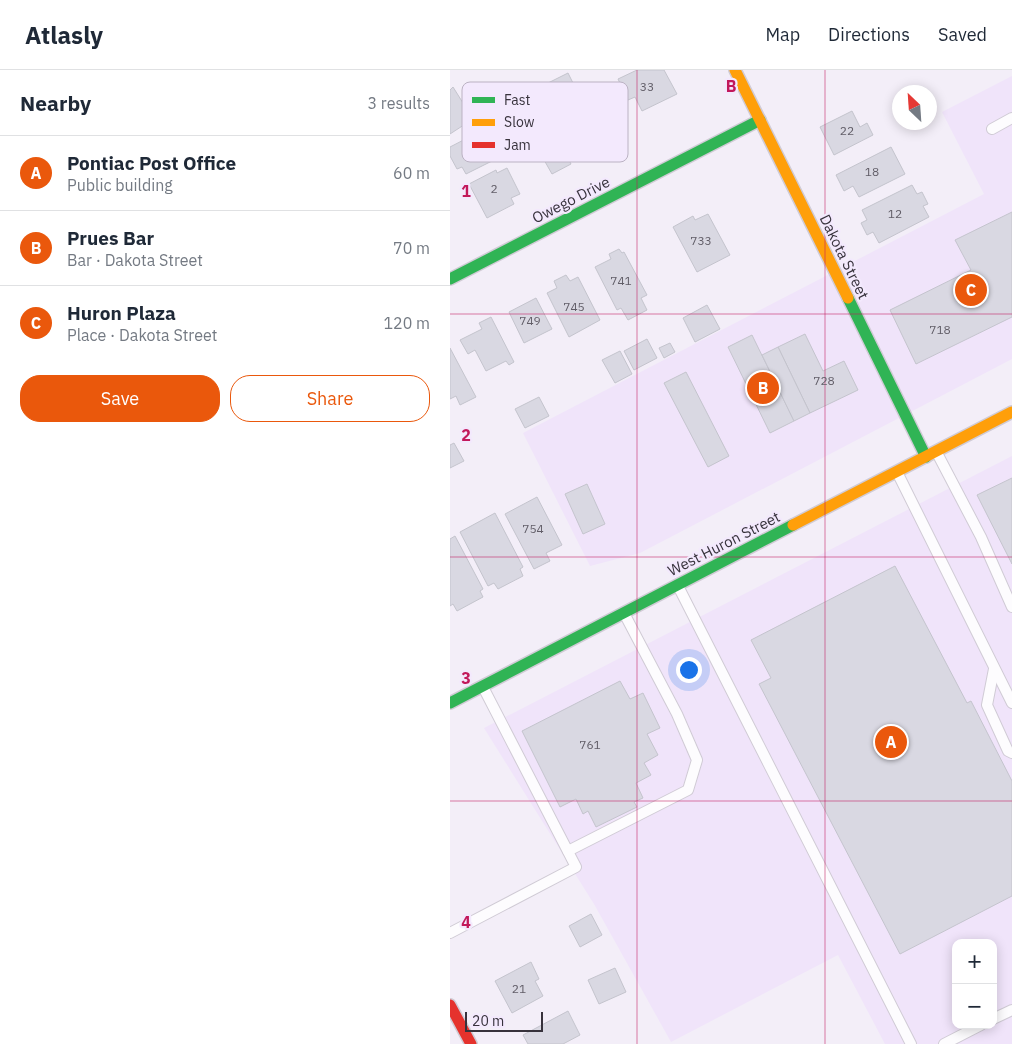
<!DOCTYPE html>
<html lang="en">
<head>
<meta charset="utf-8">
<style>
  body { margin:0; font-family:"IBM Plex Sans",sans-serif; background:#f6f6f7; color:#1f2937 }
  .controls { position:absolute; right:15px; bottom:15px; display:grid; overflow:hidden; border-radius:10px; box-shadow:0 2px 12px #0003 }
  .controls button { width:45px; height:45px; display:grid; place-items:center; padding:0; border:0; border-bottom:1px solid #e0e1e3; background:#fff; color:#1f2937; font:25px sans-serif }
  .compass { position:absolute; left:442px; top:15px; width:45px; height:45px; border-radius:50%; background:#fff; box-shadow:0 2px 12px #0003; rotate:335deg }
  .scale { position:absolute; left:15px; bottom:12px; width:78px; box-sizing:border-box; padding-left:5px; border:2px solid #37323c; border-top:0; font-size:14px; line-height:18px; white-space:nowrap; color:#37323c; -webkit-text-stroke:4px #f3e9fd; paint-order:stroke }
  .you { position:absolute; left:238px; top:599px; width:18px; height:18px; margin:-12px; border:4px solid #fff; border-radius:50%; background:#1a73e8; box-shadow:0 0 0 8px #1a73e833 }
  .badge { display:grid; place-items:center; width:32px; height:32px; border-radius:50%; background:#ea580c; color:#fff; font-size:16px; font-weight:700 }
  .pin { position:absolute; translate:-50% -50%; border:2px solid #fff; box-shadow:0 1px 5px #0006 }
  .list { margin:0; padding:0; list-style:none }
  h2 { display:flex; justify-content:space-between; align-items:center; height:65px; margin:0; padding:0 20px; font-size:21px }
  h2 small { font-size:16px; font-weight:400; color:#747a83 }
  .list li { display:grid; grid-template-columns:32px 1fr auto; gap:15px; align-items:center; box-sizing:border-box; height:75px; padding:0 20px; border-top:1px solid #e0e1e3 }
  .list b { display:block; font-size:19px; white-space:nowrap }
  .list p { margin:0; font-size:16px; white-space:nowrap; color:#747a83 }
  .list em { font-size:16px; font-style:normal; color:#747a83 }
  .actions { display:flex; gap:10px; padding:15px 20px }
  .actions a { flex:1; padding:11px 0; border:1px solid #ea580c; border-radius:20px; text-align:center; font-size:18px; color:#ea580c }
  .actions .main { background:#ea580c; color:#fff }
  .map { position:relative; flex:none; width:562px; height:974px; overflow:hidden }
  header { display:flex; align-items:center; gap:30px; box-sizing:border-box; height:70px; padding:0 25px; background:#fff; border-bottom:1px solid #e0e1e3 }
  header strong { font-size:24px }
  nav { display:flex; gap:28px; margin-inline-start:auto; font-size:18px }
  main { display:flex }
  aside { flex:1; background:#fff }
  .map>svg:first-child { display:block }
  .built { fill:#f0e4fa; fill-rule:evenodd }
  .building { fill:#d9d8e2; stroke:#c4c4cd }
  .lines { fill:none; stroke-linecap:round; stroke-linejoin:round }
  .lane-casing { stroke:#d0cbd5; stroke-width:12 }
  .fast-casing { stroke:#d0cbd5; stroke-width:14 }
  .slow-casing { stroke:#d0cbd5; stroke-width:14 }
  .jam-casing { stroke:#d0cbd5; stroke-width:14 }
  .lane { stroke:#fdfcfe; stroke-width:10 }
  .fast { stroke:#30b455; stroke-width:11 }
  .slow { stroke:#ff9f0a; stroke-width:11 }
  .jam { stroke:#e5322d; stroke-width:11 }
  .grid { fill:none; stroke:#c2185b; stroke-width:1; stroke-opacity:0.55 }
  .labels { text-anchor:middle; stroke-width:4.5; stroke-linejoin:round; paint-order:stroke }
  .number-label { font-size:12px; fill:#615d67 }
  .street-label { font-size:15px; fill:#37323c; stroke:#f3e9fd }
  .key { fill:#f3e9fd; stroke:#bbb2c3; stroke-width:1 }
  .key-label { font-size:14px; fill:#37323c }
  .grid-label { font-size:16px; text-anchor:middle; font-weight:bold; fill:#c2185b; stroke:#f3e9fd; stroke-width:4.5; stroke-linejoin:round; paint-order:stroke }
</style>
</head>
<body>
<header>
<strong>Atlasly</strong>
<nav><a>Map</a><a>Directions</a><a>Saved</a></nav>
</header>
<main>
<aside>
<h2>Nearby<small>3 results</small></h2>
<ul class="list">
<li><span class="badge">A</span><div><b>Pontiac Post Office</b><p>Public building</p></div><em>60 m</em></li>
<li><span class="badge">B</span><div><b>Prues Bar</b><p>Bar · Dakota Street</p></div><em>70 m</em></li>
<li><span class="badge">C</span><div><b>Huron Plaza</b><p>Place · Dakota Street</p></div><em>120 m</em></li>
</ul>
<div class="actions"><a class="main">Save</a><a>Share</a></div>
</aside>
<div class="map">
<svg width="562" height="974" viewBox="0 0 562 974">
  <rect width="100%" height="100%" fill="#f3eef8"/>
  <g class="built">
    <polygon points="562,6 562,289 190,483 140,496 73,363 534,124 492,42"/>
    <path d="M562 386V974H435L388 885 221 972 144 834 34 658ZM506 873H543V955H506Z"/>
  </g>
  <g class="building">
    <polygon points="187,0 214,0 227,24 192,41 185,27 178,30 168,9"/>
    <polygon points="118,3 128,23 103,36 92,16"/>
    <polygon points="3,17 23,49 0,64 0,20"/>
    <polygon points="402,41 410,57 417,53 423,65 384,85 370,57"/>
    <polygon points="29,62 32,68 43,62 54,85 16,104 12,97 7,99 0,86 0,77"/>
    <polygon points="109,70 121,94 102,104 89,81"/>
    <polygon points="441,77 455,104 409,127 403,116 394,121 386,105"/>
    <polygon points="57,98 70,124 61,128 64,134 37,148 19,114 46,100 47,103"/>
    <polygon points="462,115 467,124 472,122 478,134 473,136 479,147 429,173 423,162 417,165 411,153 417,150 412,140"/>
    <polygon points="562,142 562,247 466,294 440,240 521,200 505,170"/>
    <polygon points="258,144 280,185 247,202 223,157 243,146 245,150"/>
    <polygon points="169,179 172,183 174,182 197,225 191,228 197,240 178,250 171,238 167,240 145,197 161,189 159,184"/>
    <polygon points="116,205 120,211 128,207 150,250 119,267 97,223 107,218 104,211"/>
    <polygon points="86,228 102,259 74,273 59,242"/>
    <polygon points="257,235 270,259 245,272 233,248"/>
    <polygon points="41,247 64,292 59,295 56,291 36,301 25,280 18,284 10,270 32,259 29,253"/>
    <polygon points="355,264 373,301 394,291 408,320 360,343 328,277"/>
    <polygon points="302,265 344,351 320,363 278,277"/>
    <polygon points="197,269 207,288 184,300 174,281"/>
    <polygon points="220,273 225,282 214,288 209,278"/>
    <polygon points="328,277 360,343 344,351 312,285"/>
    <polygon points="0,278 26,327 10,335 6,326 0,329"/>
    <polygon points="170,281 182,304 165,313 152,290"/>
    <polygon points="236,302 279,386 258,397 214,313"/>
    <polygon points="89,327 99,346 75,358 65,339"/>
    <polygon points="4,373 14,391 0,398 0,375"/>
    <polygon points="562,408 562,494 527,425"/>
    <polygon points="137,414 155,454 133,464 115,424"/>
    <polygon points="87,427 112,475 96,483 100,491 84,499 55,444"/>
    <polygon points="45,443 73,497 70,499 73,506 48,519 44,513 38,516 10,462"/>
    <polygon points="5,466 33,519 30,521 33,527 7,541 3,534 0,536 0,469"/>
    <polygon points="445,496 517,633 521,631 562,711 562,826 450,884 309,614 321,608 301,570"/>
    <polygon points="170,611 180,629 193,623 210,658 197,664 208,685 194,693 201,705 186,713 193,728 184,732 187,737 146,757 138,741 133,744 126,729 110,737 72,661"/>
    <polygon points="141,844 152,865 130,877 119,856"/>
    <polygon points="81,892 89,909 85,911 93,926 62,943 45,911"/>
    <polygon points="165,898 176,922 149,934 138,910"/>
    <polygon points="118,941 130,965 113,974 78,974 73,965"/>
  </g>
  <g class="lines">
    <g class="lane-casing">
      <g id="lane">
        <polyline points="542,59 562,48"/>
        <polyline points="487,383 531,467 562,537"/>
        <polyline points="447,402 562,633"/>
        <polyline points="228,516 461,974"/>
        <polyline points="544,599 537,635 558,681 562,683"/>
        <polyline points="118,781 238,720 247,690 227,644 175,545"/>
        <polyline points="0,863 126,797 33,617"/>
        <polyline points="543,949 562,940"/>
        <polyline points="494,974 531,955"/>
      </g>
    </g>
    <g class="fast-casing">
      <g id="fast">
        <polyline points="0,209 310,50"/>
        <polyline points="398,228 476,387"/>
        <polyline points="0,633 343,455"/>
      </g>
    </g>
    <g class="slow-casing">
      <g id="slow">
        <polyline points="285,0 398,228"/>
        <polyline points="343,455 562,342"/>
      </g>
    </g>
    <g class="jam-casing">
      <polyline id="jam" points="0,935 21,974"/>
    </g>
    <use href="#lane" class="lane"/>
    <use href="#fast" class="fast"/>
    <use href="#slow" class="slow"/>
    <use href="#jam" class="jam"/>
  </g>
  <path class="grid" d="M187 0V974M375 0V974M0 244H562M0 487H562M0 731H562"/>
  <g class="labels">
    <g class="number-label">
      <text x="197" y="21">33</text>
      <text x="397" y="65">22</text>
      <text x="422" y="106">18</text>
      <text x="44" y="123">2</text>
      <text x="445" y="148">12</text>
      <text x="251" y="175">733</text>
      <text x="171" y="215">741</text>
      <text x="124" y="241">745</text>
      <text x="80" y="255">749</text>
      <text x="490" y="264">718</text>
      <text x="374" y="315">728</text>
      <text x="83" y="463">754</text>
      <text x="140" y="679">761</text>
      <text x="69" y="923">21</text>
    </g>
    <g class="street-label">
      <text transform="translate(121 130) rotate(-27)" y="5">Owego Drive</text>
      <text transform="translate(394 187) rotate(64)" y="5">Dakota Street</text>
      <text transform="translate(274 474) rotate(-27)" y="5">West Huron Street</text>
    </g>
  </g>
  <rect x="12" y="12" width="166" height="80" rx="8" class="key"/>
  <rect x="22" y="27" width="23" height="6" fill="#30b455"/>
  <rect x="22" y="49" width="23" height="7" fill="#ff9f0a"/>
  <rect x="22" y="72" width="23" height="6" fill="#e5322d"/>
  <g class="key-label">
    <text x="54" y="35">Fast</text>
    <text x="54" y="57">Slow</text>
    <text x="54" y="80">Jam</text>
  </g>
  <g class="grid-label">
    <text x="281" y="22">B</text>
    <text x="16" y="127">1</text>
    <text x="16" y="371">2</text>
    <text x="16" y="614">3</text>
    <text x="16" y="858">4</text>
  </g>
</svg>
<div class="controls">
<button>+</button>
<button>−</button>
</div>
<svg class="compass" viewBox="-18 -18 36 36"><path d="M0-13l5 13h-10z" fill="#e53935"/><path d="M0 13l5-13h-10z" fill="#747a83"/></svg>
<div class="scale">20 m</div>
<div class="you"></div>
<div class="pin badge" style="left:441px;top:672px">A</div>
<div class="pin badge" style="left:313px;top:318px">B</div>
<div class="pin badge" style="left:521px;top:220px">C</div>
</div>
</main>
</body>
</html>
